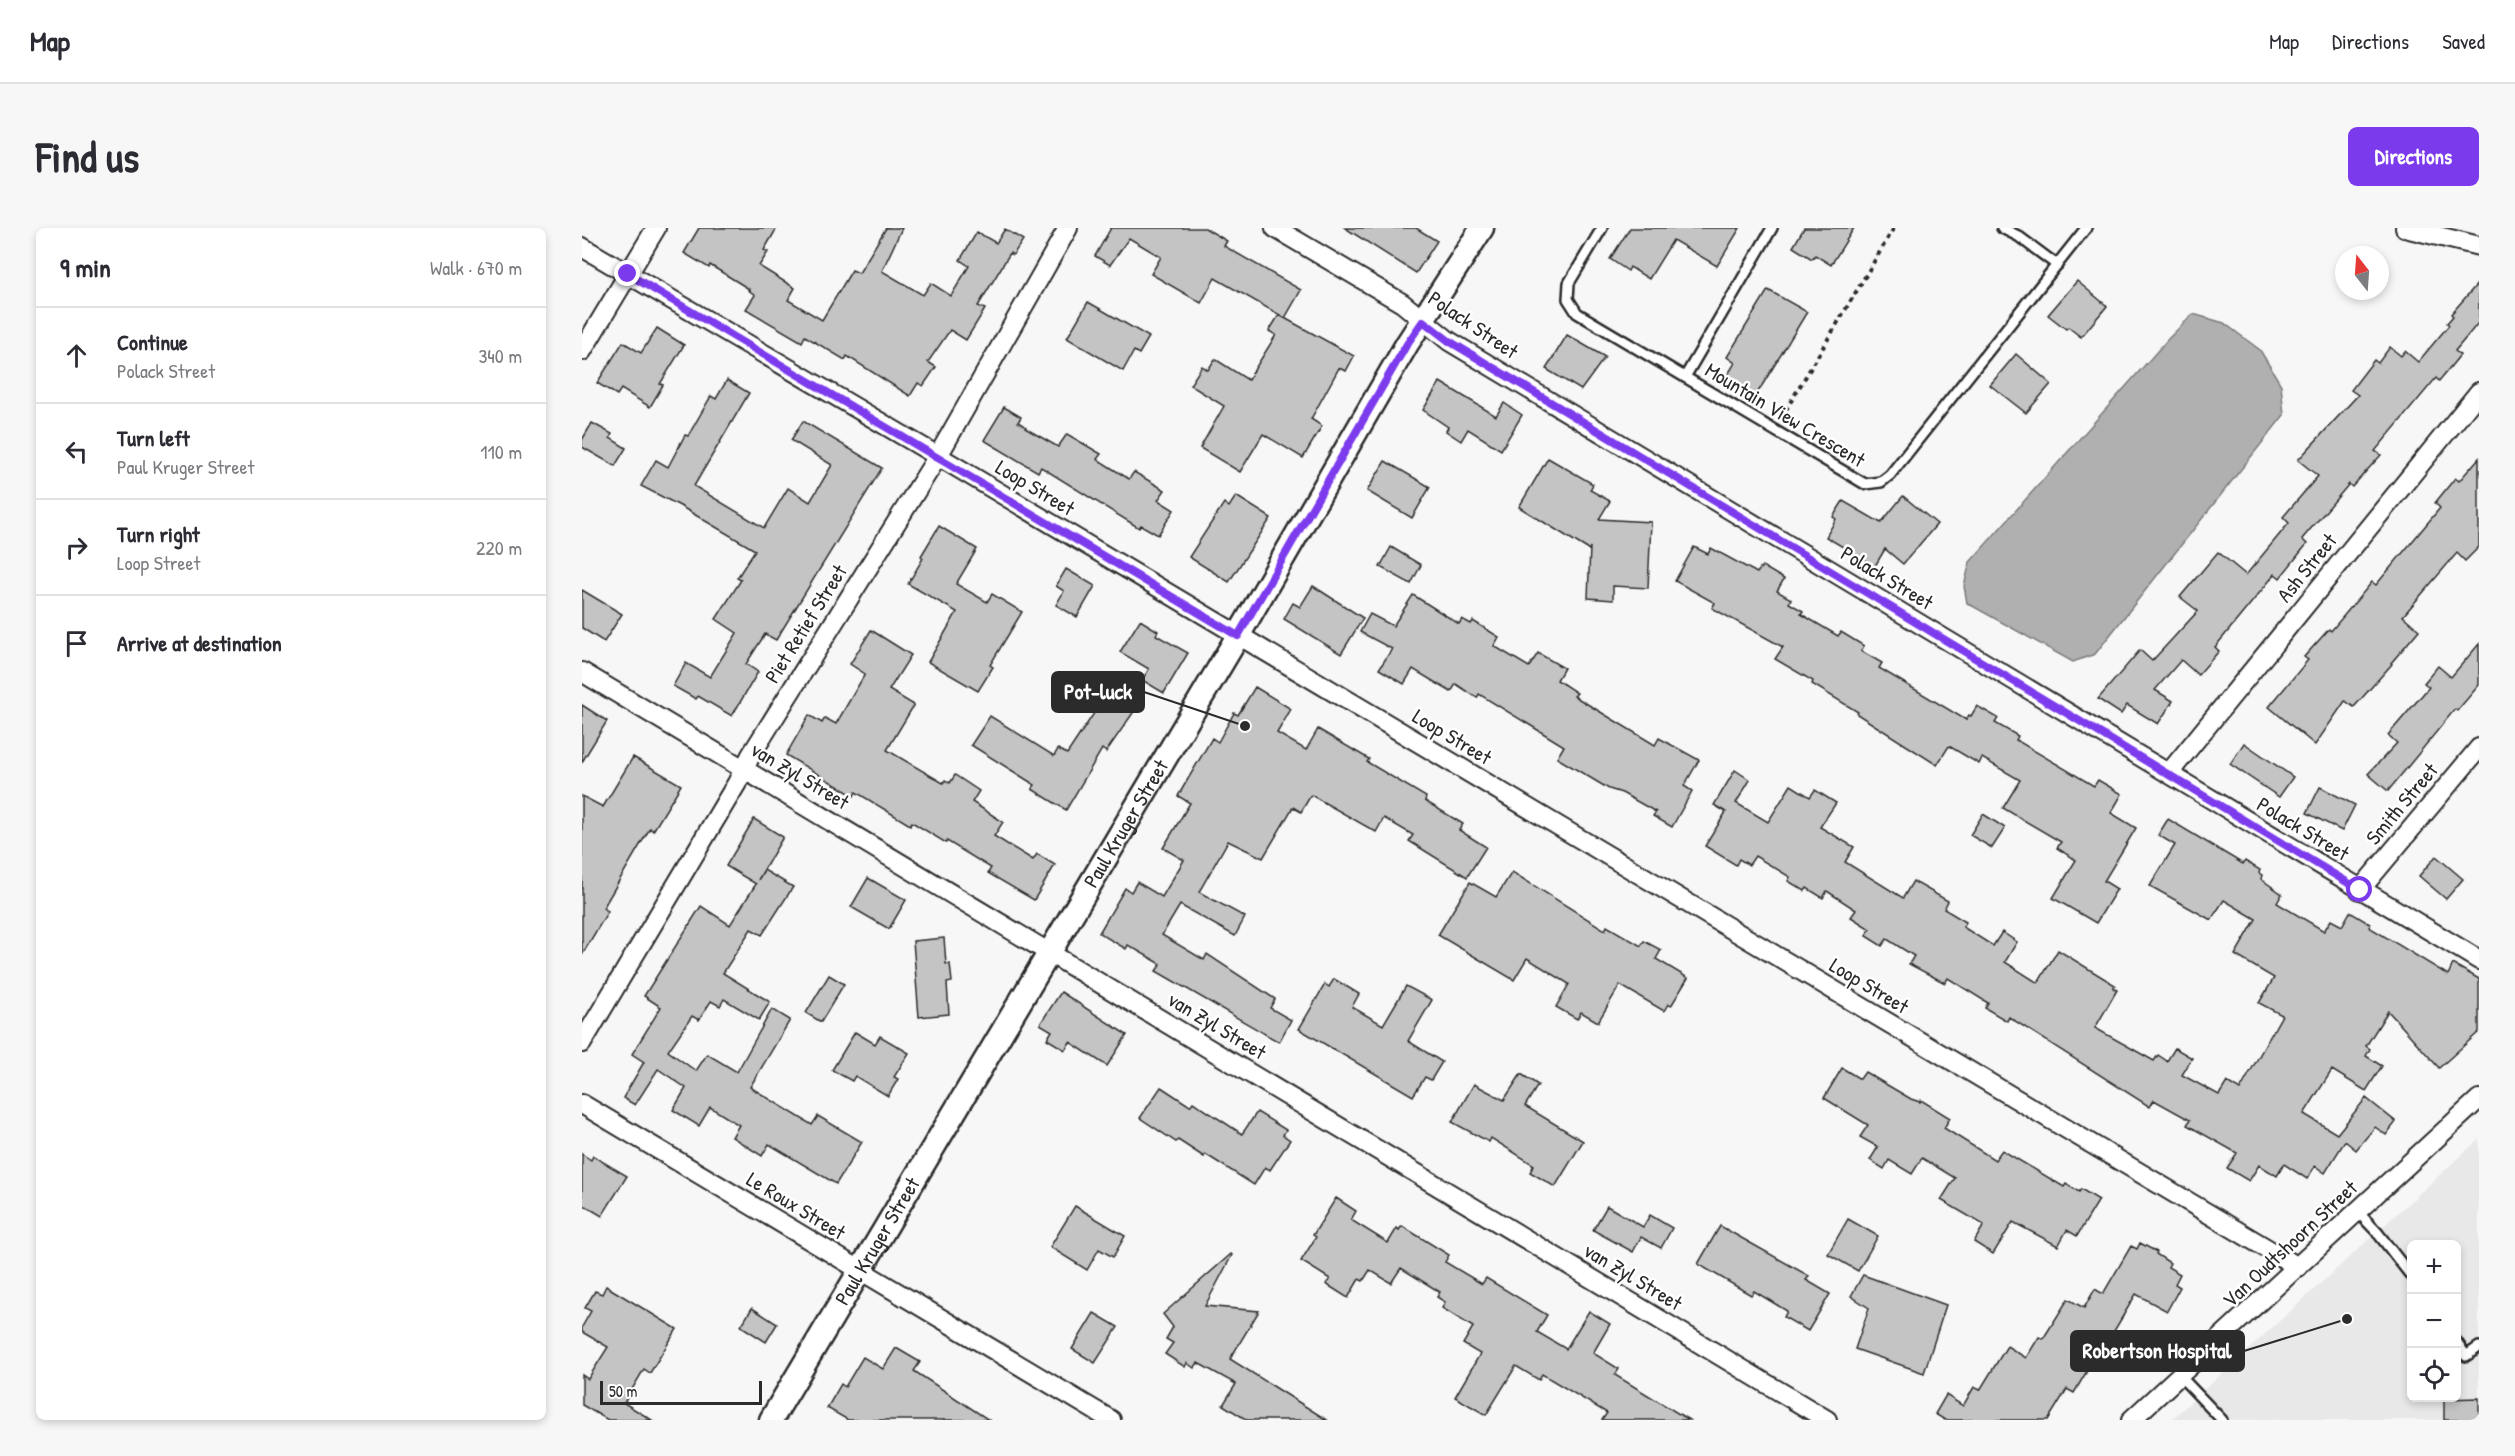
<!DOCTYPE html>
<html lang="en">
<head>
<meta charset="utf-8">
<style>
  body { margin:0; font-family:"Patrick Hand",sans-serif; background:#f7f7f7; color:#2b2b33 }
  .controls { position:absolute; right:18px; bottom:18px; display:grid; overflow:hidden; border-radius:9px; box-shadow:0 3px 9px #0003 }
  .controls button { width:54px; height:54px; display:grid; place-items:center; padding:0; border:0; border-bottom:2px solid #e1e1e2; background:#fff; color:#2b2b33; font:30px sans-serif }
  .compass { position:absolute; left:1753px; top:18px; width:54px; height:54px; border-radius:50%; background:#fff; box-shadow:0 3px 9px #0003; rotate:343deg }
  .scale { position:absolute; left:18px; bottom:15px; width:162px; box-sizing:border-box; padding-left:6px; border:3px solid #2b2b2b; border-top:0; font-size:16px; line-height:21px; white-space:nowrap; color:#2b2b2b; -webkit-text-stroke:4px #fff; paint-order:stroke }
  .stop { position:absolute; width:18px; height:18px; margin:-14px; border:4px solid #7c3aed; border-radius:50%; background:#fff }
  .stop.end { background:#7c3aed; border-color:#fff; box-shadow:0 2px 6px #0008 }
  .list { margin:0; padding:0; list-style:none }
  h2 { display:flex; justify-content:space-between; align-items:center; height:78px; margin:0; padding:0 24px; font-size:26px }
  h2 small { font-size:20px; font-weight:400; color:#7c7c81 }
  .list li { display:grid; grid-template-columns:39px 1fr auto; gap:18px; align-items:center; box-sizing:border-box; height:96px; padding:0 24px; border-top:2px solid #e1e1e2 }
  .list b { display:block; font-size:22px; white-space:nowrap }
  .list p { margin:0; font-size:20px; white-space:nowrap; color:#7c7c81 }
  .list em { font-size:20px; font-style:normal; color:#7c7c81 }
  .icon { flex:none; width:33px; height:33px; fill:none; stroke:currentColor; stroke-width:2; stroke-linecap:round; stroke-linejoin:round }
  .map { position:relative; flex:none; width:1897px; height:1192px; overflow:hidden; border-radius:9px }
  header { display:flex; align-items:center; gap:36px; box-sizing:border-box; height:84px; padding:0 30px; background:#fff; border-bottom:2px solid #e1e1e2 }
  header strong { font-size:28px }
  nav { display:flex; gap:33px; margin-inline-start:auto; font-size:21px }
  .intro { display:flex; align-items:center; justify-content:space-between; box-sizing:border-box; height:144px; padding:0 36px }
  h1 { margin:0; font-size:42px }
  .button { padding:15px 27px; border-radius:9px; background:#7c3aed; color:#fff; font-size:21px; font-weight:700 }
  main { display:flex; gap:36px; padding:0 36px }
  aside { flex:1; background:#fff; border-radius:9px; box-shadow:0 3px 9px #0003 }
  .map>svg:first-child { display:block }
  .built { fill:#e8e8e8; fill-rule:evenodd }
  .water { fill:#b0b0b0; stroke:#7b7b7b; stroke-width:1.5 }
  .building { fill:#c4c4c4; stroke:#2b2b2b; stroke-width:1.5 }
  .lines { fill:none; stroke-linecap:round; stroke-linejoin:round }
  .service-casing { stroke:#2b2b2b; stroke-width:14 }
  .minor-casing { stroke:#2b2b2b; stroke-width:22 }
  .tertiary-casing { stroke:#2b2b2b; stroke-width:27 }
  .path { stroke:#2b2b2b; stroke-width:4; stroke-dasharray:4.5 4.5; stroke-linecap:butt }
  .service { stroke:#fff; stroke-width:9 }
  .minor { stroke:#fff; stroke-width:18 }
  .tertiary { stroke:#fff; stroke-width:22 }
  .route { stroke:#7c3aed; stroke-width:8 }
  .labels { text-anchor:middle; stroke-width:5; stroke-linejoin:round; paint-order:stroke }
  .street-label { font-size:21px; fill:#2b2b2b; stroke:#fff }
  .leader { fill:none; stroke:#2b2b2b; stroke-width:2 }
  .callout-dot { fill:#2b2b2b; stroke:#fff; stroke-width:2 }
  .callout { fill:#2b2b2b; stroke:#2b2b2b; stroke-width:2 }
  .callout-label { font-size:22px; text-anchor:middle; font-weight:bold; fill:#fff }
</style>
</head>
<body>
<header>
<strong>Map</strong>
<nav><a>Map</a><a>Directions</a><a>Saved</a></nav>
</header>
<div class="intro"><h1>Find us</h1><a class="button">Directions</a></div>
<main>
<aside>
<h2>9 min<small>Walk · 670 m</small></h2>
<ul class="list">
<li><svg class="icon" aria-label="ahead" viewBox="0 0 24 24"><path d="M12 20V5M6 11l6-6 6 6"/></svg><div><b>Continue</b><p>Polack Street</p></div><em>340 m</em></li>
<li><svg class="icon" aria-label="left" viewBox="0 0 24 24"><path d="M17 20v-9H6M10 6l-5 5 5 5"/></svg><div><b>Turn left</b><p>Paul Kruger Street</p></div><em>110 m</em></li>
<li><svg class="icon" aria-label="right" viewBox="0 0 24 24"><path d="M7 20v-9h11M14 6l5 5-5 5"/></svg><div><b>Turn right</b><p>Loop Street</p></div><em>220 m</em></li>
<li><svg class="icon" aria-label="arrive" viewBox="0 0 24 24"><path d="M6 21V4h12l-3 4 3 4H6"/></svg><div><b>Arrive at destination</b></div></li>
</ul>
</aside>
<div class="map">
<svg width="1897" height="1192" viewBox="0 0 1897 1192">
  <rect width="100%" height="100%" fill="#f7f7f7"/>
  <filter id="ink" filterUnits="userSpaceOnUse"><feTurbulence type="fractalNoise" baseFrequency=".0167" numOctaves="2"/><feDisplacementMap in="SourceGraphic" scale="12" xChannelSelector="R" yChannelSelector="G"/><feConvolveMatrix kernelMatrix="1 2 1 2 8 2 1 2 1" color-interpolation-filters="sRGB"/></filter>
  <g filter="url(#ink)">
    <path class="built" d="M1897 911V1192H1589L1795 1004ZM1830 1016H1874V1170H1830Z"/>
    <polygon class="water" points="1611,86 1642,95 1678,122 1699,157 1702,187 1513,426 1491,434 1385,375 1382,358 1388,334 1586,111"/>
    <g class="building">
      <polygon points="117,0 195,0 182,22 186,24 177,38 213,60 206,72 240,92 270,42 277,45 304,0 320,0 300,43 341,67 349,55 369,68 387,38 378,32 395,4 414,15 423,1 441,12 431,27 428,25 396,78 403,81 384,112 368,102 346,134 354,139 341,158 336,155 328,168 265,128 263,132 223,108 220,114 164,81 173,67 166,62 167,61 128,37 127,40 102,25"/>
      <polygon points="529,0 623,0 645,13 642,18 719,62 703,90 633,50 619,75 569,46 579,29 547,10 528,37 513,28"/>
      <polygon points="763,0 834,0 855,13 834,45"/>
      <polygon points="1048,0 1158,0 1135,38 1091,12 1067,51 1048,39 1046,43 1028,31"/>
      <polygon points="1222,0 1272,0 1249,37 1233,27 1230,31 1211,19"/>
      <polygon points="1495,53 1525,78 1499,109 1486,99 1484,101 1466,87"/>
      <polygon points="1897,54 1897,94 1873,123 1878,127 1857,153 1854,150 1793,223 1799,227 1770,259 1767,256 1720,311 1725,316 1698,350 1693,346 1633,419 1637,423 1616,447 1599,432 1573,462 1591,473 1576,496 1545,477 1539,486 1516,471 1558,422 1570,433 1616,383 1598,369 1636,324 1664,347 1707,295 1701,289 1736,248 1716,232 1776,167 1769,162 1792,132 1796,135 1808,119 1819,128 1823,123 1836,134 1867,97 1865,95 1871,88 1869,86"/>
      <polygon points="1186,62 1225,84 1173,169 1143,151 1153,135 1145,129"/>
      <polygon points="506,74 567,109 557,126 552,123 541,143 485,110"/>
      <polygon points="697,87 772,128 764,143 757,140 729,191 740,198 721,230 681,206 658,244 618,220 642,178 608,157 620,138 626,142 633,131 666,152 694,107 687,103"/>
      <polygon points="75,100 102,117 78,156 81,157 68,179 39,161 35,167 15,155 41,114 59,125"/>
      <polygon points="985,107 1023,129 999,162 964,141"/>
      <polygon points="1434,126 1469,156 1444,185 1408,157"/>
      <polygon points="145,152 167,165 112,258 182,300 206,260 228,274 250,237 209,212 221,193 300,240 194,412 183,406 164,436 176,444 150,488 116,468 114,471 91,458 104,435 128,449 155,405 134,391 159,352 155,350 173,322 98,278 59,258 74,232 86,239 103,207 106,208 129,168 134,171"/>
      <polygon points="858,154 914,188 922,175 940,187 919,222 886,201 879,213 864,203 866,199 841,182"/>
      <polygon points="422,179 439,189 436,194 444,199 443,200 476,219 485,206 519,226 515,231 547,251 552,244 583,262 576,272 592,282 576,307 559,297 557,300 459,239 456,244 402,212"/>
      <polygon points="10,195 30,206 28,210 44,220 33,238 0,219 0,212"/>
      <polygon points="966,230 1011,256 1008,262 1028,273 1017,291 1069,294 1066,360 1031,358 1031,372 1006,370 1008,319 1007,322 937,279"/>
      <polygon points="1897,230 1897,319 1883,333 1875,325 1821,388 1837,402 1809,435 1810,436 1772,479 1763,473 1733,517 1687,479 1726,432 1722,429 1747,401 1749,403 1790,354 1794,357 1858,280 1853,275 1873,250 1877,253"/>
      <polygon points="803,233 848,259 830,290 785,263"/>
      <polygon points="654,268 689,290 647,354 607,329 642,275 647,279"/>
      <polygon points="1321,268 1355,296 1321,336 1303,321 1293,338 1244,309 1254,291 1251,289 1261,273 1299,295"/>
      <polygon points="357,298 395,321 374,356 405,374 410,366 440,384 408,437 411,439 396,463 346,434 375,384 326,356 341,330 339,328"/>
      <polygon points="809,319 839,337 829,356 798,339"/>
      <polygon points="1112,319 1126,326 1129,320 1175,345 1180,338 1202,351 1195,363 1209,371 1207,375 1221,383 1219,386 1256,408 1259,404 1282,418 1279,423 1300,435 1297,440 1384,492 1387,487 1389,488 1395,478 1416,490 1413,495 1436,508 1434,512 1512,558 1516,552 1540,566 1529,585 1554,600 1522,653 1535,661 1514,695 1471,670 1494,632 1475,620 1479,614 1421,580 1438,552 1400,530 1397,536 1367,518 1355,537 1275,486 1276,484 1230,456 1231,453 1193,431 1201,419 1130,380 1133,375 1093,353"/>
      <polygon points="484,341 513,358 495,389 474,377 482,363 474,358"/>
      <polygon points="731,358 781,390 759,426 702,391 711,375 718,379"/>
      <polygon points="0,362 40,386 22,414 0,400"/>
      <polygon points="831,367 877,396 880,391 889,396 891,393 917,409 912,418 947,439 956,425 982,440 975,452 995,465 992,468 1073,517 1077,510 1117,532 1102,558 1110,563 1090,599 1071,588 1074,584 1040,565 1027,561 975,530 982,518 897,466 895,470 874,456 869,464 831,441 822,456 797,441 810,421 778,404 788,386 811,398"/>
      <polygon points="558,392 576,403 574,407 606,425 582,465 560,452 567,441 538,424"/>
      <polygon points="289,402 329,427 307,462 332,477 305,522 361,555 363,552 368,555 373,547 397,563 390,574 421,594 412,608 451,632 455,626 473,637 452,672 406,645 409,640 365,613 364,615 330,594 328,597 274,564 272,568 204,527 227,487 240,495 243,490 254,496 283,446 268,436"/>
      <polygon points="1897,416 1897,457 1875,483 1873,481 1806,563 1786,546 1815,515 1806,507 1847,459 1842,455 1856,438 1869,449"/>
      <polygon points="673,459 709,481 695,505 724,522 736,501 787,531 785,534 844,569 843,573 881,596 877,602 904,619 885,649 827,613 831,607 802,590 794,604 729,567 719,584 711,579 681,630 646,613 617,664 663,689 653,708 598,677 580,707 622,732 625,726 693,771 688,780 709,792 697,814 574,743 579,736 546,717 544,721 517,705 543,660 549,664 555,654 580,669 602,632 581,620 608,575 596,568 630,510 636,514 652,485 656,487"/>
      <polygon points="526,464 553,482 524,524 520,521 484,582 450,561 453,557 389,517 408,488 472,528 476,521 485,526"/>
      <polygon points="0,477 25,493 0,534"/>
      <polygon points="1662,515 1711,549 1697,569 1648,536"/>
      <polygon points="51,529 99,557 71,603 68,600 21,680 26,683 0,727 0,568 21,579"/>
      <polygon points="1153,542 1168,552 1154,575 1186,594 1209,557 1228,569 1233,562 1254,575 1238,599 1272,619 1263,634 1321,670 1331,653 1366,673 1362,681 1384,694 1381,699 1411,718 1420,704 1435,714 1423,734 1456,755 1476,722 1533,757 1531,760 1535,762 1513,800 1572,833 1576,827 1585,833 1593,820 1610,830 1600,847 1637,867 1645,854 1658,862 1700,787 1677,775 1692,750 1653,727 1674,691 1642,672 1629,692 1568,658 1593,617 1576,607 1586,591 1661,636 1663,633 1678,642 1677,645 1680,647 1679,651 1700,666 1695,675 1742,703 1749,692 1760,698 1768,684 1788,696 1787,699 1866,747 1871,736 1897,751 1897,804 1857,840 1806,783 1784,818 1788,821 1784,828 1800,838 1784,863 1750,842 1722,886 1755,906 1784,870 1814,894 1804,907 1793,899 1774,922 1763,913 1743,945 1733,938 1725,951 1702,936 1695,948 1677,937 1667,953 1645,940 1655,925 1605,897 1608,892 1572,872 1568,879 1427,789 1425,793 1403,780 1406,775 1366,750 1363,755 1327,736 1332,728 1305,711 1300,718 1284,708 1288,701 1269,689 1274,682 1245,663 1241,670 1225,660 1223,663 1206,653 1208,649 1173,628 1167,637 1157,631 1154,637 1123,618 1144,584 1132,577"/>
      <polygon points="1738,559 1773,577 1760,603 1725,585"/>
      <polygon points="1401,586 1423,600 1410,620 1388,607"/>
      <polygon points="172,591 201,609 176,652 182,642 211,659 180,707 169,701 141,745 188,774 177,792 142,771 138,778 129,773 117,792 110,788 86,823 114,843 125,826 155,844 190,781 208,792 168,859 230,897 236,888 280,914 254,956 187,916 180,928 150,909 157,897 128,879 117,898 91,882 104,860 76,841 53,877 41,870 62,834 50,826 79,779 62,768 119,678 148,697 174,656 144,638"/>
      <polygon points="1854,628 1881,651 1864,671 1837,648"/>
      <polygon points="930,644 1023,702 1025,698 1059,718 1062,713 1079,722 1074,731 1106,750 1089,778 1086,776 1082,783 1038,757 1016,794 999,784 995,791 974,779 987,756 945,730 932,752 856,707 888,654 914,669"/>
      <polygon points="286,650 324,672 307,701 269,679"/>
      <polygon points="362,710 364,736 368,736 370,754 365,755 367,786 337,789 331,713"/>
      <polygon points="247,747 262,756 239,794 224,785"/>
      <polygon points="752,751 777,766 770,779 801,797 824,758 850,772 826,813 860,834 849,852 843,849 831,868 717,801 743,756 747,759"/>
      <polygon points="479,764 545,807 525,838 488,814 483,822 465,811 470,803 458,796"/>
      <polygon points="273,804 293,816 298,808 327,825 312,849 316,851 306,868 273,848 270,853 250,842"/>
      <polygon points="1260,840 1278,851 1283,844 1329,871 1338,874 1339,872 1368,890 1362,900 1413,932 1420,922 1482,959 1484,956 1497,964 1499,961 1517,972 1495,1008 1485,1002 1476,1018 1431,994 1411,1026 1392,1014 1402,997 1359,972 1373,950 1340,930 1330,946 1307,932 1302,941 1288,932 1296,919 1278,909 1286,897 1242,870"/>
      <polygon points="939,846 956,857 943,878 1001,913 973,959 948,944 952,937 909,910 907,914 870,894 892,856 922,872"/>
      <polygon points="579,859 608,878 611,874 660,906 675,884 704,902 701,907 708,912 688,942 683,939 672,957 623,926 622,929 596,912 594,914 558,890"/>
      <polygon points="0,926 9,932 11,928 45,948 20,988 0,976"/>
      <polygon points="754,970 774,983 769,992 806,1015 815,1000 817,1002 820,998 867,1027 863,1034 900,1056 904,1050 965,1087 955,1104 984,1121 1007,1083 1028,1096 1011,1125 1037,1141 1033,1147 1107,1192 1020,1192 1025,1185 960,1146 957,1152 934,1138 904,1187 873,1169 898,1126 881,1116 891,1099 860,1080 863,1074 855,1069 858,1064 819,1040 809,1055 788,1042 781,1053 777,1051 766,1070 744,1056 748,1051 719,1033 734,1009 731,1007"/>
      <polygon points="493,978 543,1008 531,1029 517,1021 505,1042 468,1019"/>
      <polygon points="1025,978 1061,999 1068,987 1090,1000 1079,1020 1059,1009 1051,1024 1011,1002"/>
      <polygon points="1266,991 1296,1008 1276,1043 1246,1026"/>
      <polygon points="1138,998 1227,1048 1224,1052 1248,1066 1226,1103 1202,1089 1205,1083 1172,1063 1169,1067 1116,1036"/>
      <polygon points="1558,1015 1575,1024 1574,1026 1588,1035 1586,1039 1598,1046 1593,1056 1598,1059 1585,1083 1554,1066 1529,1108 1540,1115 1529,1133 1515,1126 1492,1165 1485,1161 1466,1192 1363,1192 1353,1186 1364,1167 1381,1178 1392,1159 1398,1162 1425,1118 1444,1130 1457,1109 1461,1111 1486,1071 1502,1080 1513,1061 1521,1066 1549,1018 1555,1021"/>
      <polygon points="649,1026 650,1027 623,1078 677,1083 648,1131 745,1192 665,1192 641,1177 654,1156 616,1135 612,1140 605,1135 603,1139 583,1126 591,1115 584,1111 591,1099 581,1086"/>
      <polygon points="1281,1047 1364,1077 1342,1145 1273,1121 1287,1080 1269,1068"/>
      <polygon points="24,1058 95,1101 68,1145 62,1141 42,1175 70,1192 26,1192 0,1177 0,1147 6,1151 26,1119 0,1104 0,1099 9,1083 3,1080 13,1063 20,1066"/>
      <polygon points="170,1080 195,1096 184,1114 159,1098"/>
      <polygon points="512,1085 536,1099 513,1135 490,1121"/>
      <polygon points="314,1120 338,1134 332,1143 407,1192 266,1192 245,1180 259,1156 263,1159 281,1129 301,1141"/>
      <polygon points="1897,1170 1897,1192 1862,1192 1862,1171"/>
    </g>
    <g class="lines">
      <g class="service-casing">
        <g id="service">
          <polyline points="1020,0 987,55 986,71 995,85 1283,256 1299,254 1308,247 1504,0"/>
          <polyline points="1420,0 1436,8 1475,37"/>
          <polyline points="1103,149 1190,0"/>
          <polyline points="1776,984 1795,1004 1830,1049"/>
          <polyline points="1874,1113 1884,1128 1897,1119"/>
          <polyline points="1598,1148 1640,1192"/>
        </g>
      </g>
      <g class="minor-casing">
        <g id="minor">
          <polyline points="693,0 820,75 867,113 1897,732"/>
          <polyline points="1823,0 1897,18"/>
          <polyline points="0,19 371,237 1716,1039"/>
          <polyline points="0,123 74,0"/>
          <polyline points="0,444 1245,1192"/>
          <polyline points="1587,545 1897,164"/>
          <polyline points="1778,662 1897,520"/>
          <polyline points="0,815 155,555 169,527 356,228 486,0"/>
          <polyline points="0,876 529,1192"/>
          <polyline points="1549,1192 1897,871"/>
        </g>
      </g>
      <g class="tertiary-casing">
        <g id="tertiary">
          <path id="s1" d="M189 1192 656 408 825 116 900 0"/>
        </g>
      </g>
      <polyline class="path" points="1199,190 1312,0"/>
      <use href="#service" class="service"/>
      <use href="#minor" class="minor"/>
      <use href="#tertiary" class="tertiary"/>
    </g>
  </g>
  <g class="lines" filter="url(#ink)">
    <polyline class="route" points="46,46 656,408 825,116 841,93 867,113 1778,662"/>
  </g>
  <g class="labels">
    <g class="street-label">
      <text transform="translate(891 97) rotate(34)" y="7">Polack Street</text>
      <text transform="translate(1203 187) rotate(31)" y="7">Mountain View Crescent</text>
      <text transform="translate(453 260) rotate(31)" y="7">Loop Street</text>
      <text transform="translate(1725 340) rotate(-51)" y="7">Ash Street</text>
      <text transform="translate(1305 350) rotate(31)" y="7">Polack Street</text>
      <text transform="translate(224 396) rotate(-58)" y="7">Piet Retief Street</text>
      <text transform="translate(870 509) rotate(31)" y="7">Loop Street</text>
      <text transform="translate(218 548) rotate(31)" y="7">van Zyl Street</text>
      <text transform="translate(1820 576) rotate(-50)" y="7">Smith Street</text>
      <text dy="7" stroke="none"><textPath href="#s1" startOffset="694">Paul Kruger Street</textPath></text>
      <text transform="translate(1721 601) rotate(31)" y="7">Polack Street</text>
      <text transform="translate(1287 758) rotate(31)" y="7">Loop Street</text>
      <text transform="translate(635 798) rotate(31)" y="7">van Zyl Street</text>
      <text transform="translate(214 978) rotate(31)" y="7">Le Roux Street</text>
      <text dy="7" stroke="none"><textPath href="#s1" startOffset="208">Paul Kruger Street</textPath></text>
      <text transform="translate(1708 1016) rotate(-43)" y="7">Van Oudtshoorn Street</text>
      <text transform="translate(1051 1049) rotate(31)" y="7">van Zyl Street</text>
    </g>
  </g>
  <path class="leader" d="M663 498L562 464M1765 1091L1662 1123"/>
  <g class="callout-dot">
    <circle cx="663" cy="498" r="6"/>
    <circle cx="1765" cy="1091" r="6"/>
  </g>
  <g class="callout">
    <rect x="470" y="444" width="92" height="40" rx="6"/>
    <rect x="1489" y="1103" width="173" height="40" rx="6"/>
  </g>
  <g class="callout-label">
    <text x="516" y="471">Pot-luck</text>
    <text x="1575" y="1130">Robertson Hospital</text>
  </g>
</svg>
<div class="controls">
<button>+</button>
<button>−</button>
<button><svg class="icon" aria-label="locate" viewBox="0 0 24 24"><circle cx="12" cy="12" r="6"/><path d="M12 2v4M12 18v4M2 12h4M18 12h4"/></svg></button>
</div>
<svg class="compass" viewBox="-18 -18 36 36"><path d="M0-13l5 13h-10z" fill="#e53935"/><path d="M0 13l5-13h-10z" fill="#7c7c81"/></svg>
<div class="scale">50 m</div>
<div class="stop" style="left:1778px;top:662px"></div>
<div class="stop end" style="left:46px;top:46px"></div>
</div>
</main>
</body>
</html>
